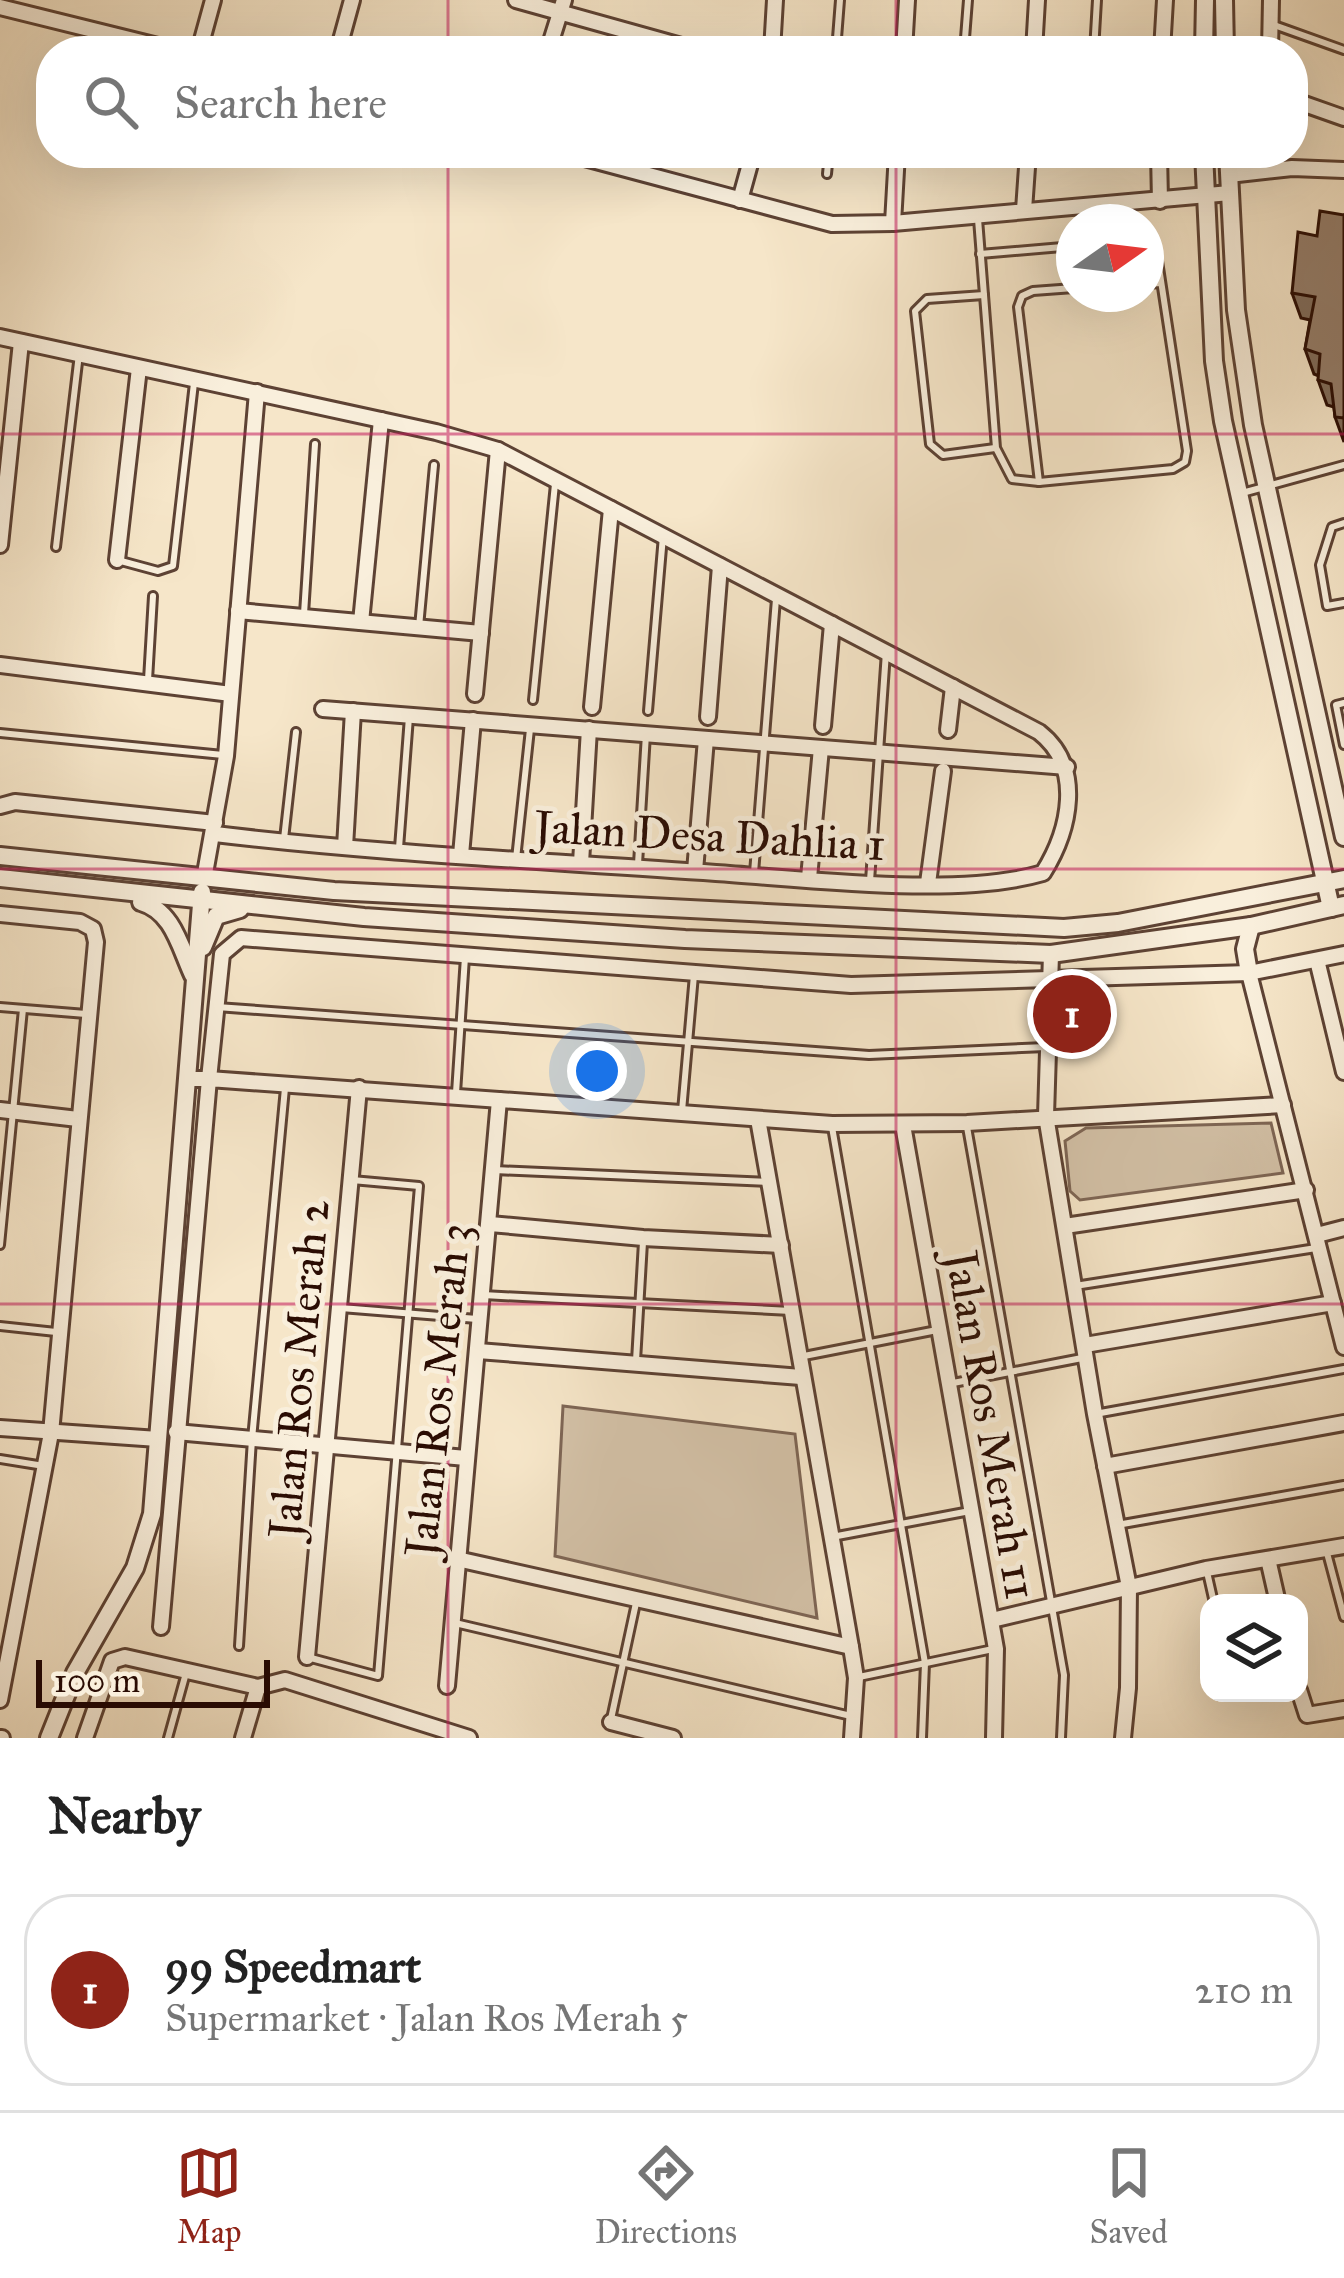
<!DOCTYPE html>
<html lang="en">
<head>
<meta charset="utf-8">
<style>
  body { margin:0; font-family:"IM FELL Great Primer",serif; background:#f2f2f2; color:#222 }
  .controls { position:absolute; right:36px; bottom:36px; display:grid; overflow:hidden; border-radius:24px; box-shadow:0 12px 48px #0002 }
  .controls button { width:108px; height:108px; display:grid; place-items:center; padding:0; border:0; border-bottom:3px solid #e0e0e0; background:#fff; color:#222; font:60px sans-serif }
  .compass { position:absolute; left:1056px; top:204px; width:108px; height:108px; border-radius:50%; background:#fff; box-shadow:0 12px 48px #0002; rotate:76deg }
  .scale { position:absolute; left:36px; bottom:30px; width:234px; box-sizing:border-box; padding-left:12px; border:6px solid #2a0c03; border-top:0; font-size:33px; line-height:42px; white-space:nowrap; color:#2a0c03; -webkit-text-stroke:9px #f9efdc; paint-order:stroke }
  .you { position:absolute; left:597px; top:1071px; width:42px; height:42px; margin:-30px; border:9px solid #fff; border-radius:50%; background:#1a73e8; box-shadow:0 0 0 18px #1a73e833 }
  .badge { display:grid; place-items:center; width:78px; height:78px; border-radius:50%; background:#8f2418; color:#fff; font-size:39px; font-weight:700 }
  .pin { position:absolute; translate:-50% -50%; border:6px solid #fff; box-shadow:0 3px 12px #0006 }
  .list { margin:0; padding:0; list-style:none }
  h2 { display:flex; justify-content:space-between; align-items:center; height:156px; margin:0; padding:0 48px; font-size:51px }
  h2 small { font-size:39px; font-weight:400; color:#767676 }
  .list li { display:grid; grid-template-columns:78px 1fr auto; gap:36px; align-items:center; box-sizing:border-box; height:192px; margin:0 24px 24px; padding:0 24px; border:3px solid #e0e0e0; border-radius:48px }
  .list b { display:block; font-size:45px; white-space:nowrap }
  .list p { margin:0; font-size:39px; white-space:nowrap; color:#767676 }
  .list em { font-size:39px; font-style:normal; color:#767676 }
  .icon { flex:none; width:66px; height:66px; fill:none; stroke:currentColor; stroke-width:2; stroke-linecap:round; stroke-linejoin:round }
  .map { position:relative; flex:none; width:1344px; height:1738px; overflow:hidden }
  .search { position:absolute; background:#fff; box-shadow:0 12px 48px #0002; left:36px; right:36px; top:36px; height:132px; display:flex; align-items:center; gap:30px; box-sizing:border-box; padding:0 42px; border-radius:48px; color:#767676; font-size:45px }
  .sheet { height:372px; background:#fff }
  nav { display:flex; justify-content:space-around; align-items:center; box-sizing:border-box; height:168px; border-top:3px solid #e0e0e0; background:#fff; font-size:33px; color:#767676 }
  nav a { display:grid; justify-items:center; gap:6px }
  nav .on { color:#8f2418 }
  .map>svg:first-child { display:block }
  .green { fill:#d3c1a7; stroke:#7e6655; stroke-width:3 }
  .lines { fill:none; stroke-linecap:round; stroke-linejoin:round }
  .service-casing { stroke:#5d4234; stroke-width:12 }
  .minor-casing { stroke:#5d4234; stroke-width:20 }
  .tertiary-casing { stroke:#5d4234; stroke-width:22 }
  .service { stroke:#f9efdc; stroke-width:6 }
  .minor { stroke:#f9efdc; stroke-width:14 }
  .tertiary { stroke:#f9efdc; stroke-width:16 }
  .wall { fill:#7f6c5b; stroke:#2a0c03; stroke-width:3 }
  .building { fill:#947d6a; stroke:#2a0c03; stroke-width:3 }
  .grid { fill:none; stroke:#c2185b; stroke-width:3; stroke-opacity:0.55 }
  .labels { text-anchor:middle; stroke-width:10; stroke-linejoin:round; paint-order:stroke }
  .street-label { font-size:45px; fill:#2a0c03; stroke:#f9efdc }
</style>
</head>
<body>
<div class="map">
<svg width="1344" height="1738" viewBox="0 0 1344 1738">
  <rect width="100%" height="100%" fill="#f6e6c9"/>
  <filter id="stains"><feTurbulence type="fractalNoise" baseFrequency=".00167" numOctaves="4"/><feColorMatrix values="0 0 0 0 .2 0 0 0 0 .09 0 0 0 0 .02 0 0 0 .5 -.17"/></filter>
  <radialGradient id="worn" r=".72"><stop offset=".6" stop-color="#630" stop-opacity="0"/><stop offset="1" stop-color="#630" stop-opacity=".3"/></radialGradient>
  <g class="green">
    <polygon points="1271,1123 1283,1173 1080,1200 1070,1191 1065,1141 1086,1128"/>
    <polygon points="563,1406 795,1434 817,1618 555,1556"/>
  </g>
  <g class="lines">
    <g class="service-casing">
      <g id="service">
        <polyline points="1274,25 1344,50"/>
        <polyline points="836,51 840,0"/>
        <polyline points="964,51 968,0"/>
        <polyline points="1094,51 1097,0"/>
        <polyline points="957,160 957,153"/>
        <polyline points="827,174 829,153"/>
        <polyline points="978,219 984,295 927,299 915,311 930,444 943,455 995,448"/>
        <polyline points="980,254 1074,246"/>
        <polyline points="1146,284 1161,283"/>
        <polyline points="984,295 996,448 1012,479 1039,482 1173,469 1185,462 1187,451 1158,261 1146,245"/>
        <polyline points="1039,482 1018,307 1022,296 1033,291 1074,288"/>
        <polyline points="1242,493 1344,465"/>
        <polyline points="1344,523 1332,527 1320,565 1327,606 1344,603"/>
        <polyline points="56,547 79,354"/>
        <polyline points="121,561 158,571 173,566 194,383"/>
        <polyline points="304,614 315,444"/>
        <polyline points="419,627 434,465"/>
        <polyline points="148,680 153,596"/>
        <polyline points="533,700 555,484"/>
        <polyline points="1344,703 1336,705 1344,745"/>
        <polyline points="648,711 663,536"/>
        <polyline points="0,733 223,755"/>
        <polyline points="284,839 296,732"/>
        <polyline points="399,848 409,717"/>
        <polyline points="516,859 530,729"/>
        <polyline points="638,864 646,734"/>
        <polyline points="754,873 776,599"/>
        <polyline points="870,881 886,652"/>
        <polyline points="0,1007 86,1014"/>
        <polyline points="217,1007 869,1055 1046,1047"/>
        <polyline points="456,1093 465,957"/>
        <polyline points="682,1111 694,975"/>
        <polyline points="832,1127 925,1663 922,1738"/>
        <polyline points="967,1127 1064,1675 1061,1738"/>
        <polyline points="495,1170 767,1182"/>
        <polyline points="0,1245 23,1009"/>
        <polyline points="1075,1286 1316,1248"/>
        <polyline points="483,1295 791,1311"/>
        <polyline points="341,1308 477,1319"/>
        <polyline points="0,1326 56,1332"/>
        <polyline points="799,1357 937,1330"/>
        <polyline points="636,1361 643,1242"/>
        <polyline points="948,1384 1082,1358"/>
        <polyline points="1095,1414 1344,1369"/>
        <polyline points="0,1459 44,1466"/>
        <polyline points="1117,1525 1344,1485"/>
        <polyline points="832,1537 970,1511"/>
        <polyline points="1327,1553 1344,1617"/>
        <polyline points="1207,1572 1214,1603"/>
        <polyline points="455,1623 851,1716"/>
        <polyline points="239,1646 252,1439 285,1088"/>
        <polyline points="311,1658 378,1676 419,1186 352,1180"/>
        <polyline points="859,1677 993,1649"/>
        <polyline points="611,1719 636,1603"/>
        <polyline points="168,1738 186,1673"/>
      </g>
    </g>
    <g class="minor-casing">
      <g id="minor">
        <polyline points="516,0 699,51"/>
        <polyline points="0,7 178,51"/>
        <polyline points="199,51 213,0"/>
        <polyline points="338,51 352,0"/>
        <polyline points="548,51 564,0"/>
        <polyline points="772,51 775,0"/>
        <polyline points="904,51 907,0"/>
        <polyline points="1034,51 1037,0"/>
        <polyline points="1162,51 1165,0"/>
        <polyline points="1270,51 1271,0"/>
        <polyline points="1293,100 1344,118"/>
        <polyline points="566,153 832,224 893,223 1230,193"/>
        <polyline points="1159,153 1160,201"/>
        <polyline points="1229,175 1292,168 1344,170"/>
        <polyline points="740,200 753,153"/>
        <polyline points="1024,210 1028,153"/>
        <polyline points="893,223 897,153"/>
        <path d="M0 337 436 432 498 450 1039 732C1084 767 1070 830 1043 873 958 898 807 879 716 873 549 861 381 854 215 834"/>
        <polyline points="0,545 21,342"/>
        <polyline points="117,560 139,368"/>
        <polyline points="238,611 481,633"/>
        <polyline points="361,622 381,420"/>
        <polyline points="0,665 231,694"/>
        <polyline points="475,694 498,450"/>
        <polyline points="592,707 611,509"/>
        <polyline points="323,709 1067,767"/>
        <polyline points="708,717 720,566"/>
        <polyline points="823,726 832,624"/>
        <polyline points="948,730 953,687"/>
        <polyline points="0,806 15,802 215,823"/>
        <polyline points="345,847 353,711"/>
        <polyline points="461,855 473,720"/>
        <polyline points="581,863 589,729"/>
        <polyline points="695,871 706,739"/>
        <polyline points="809,878 821,748"/>
        <polyline points="204,879 226,756 257,392"/>
        <polyline points="928,883 943,771"/>
        <polyline points="0,914 80,922 93,929 96,942 51,1433 0,1700"/>
        <polyline points="1051,954 1046,1116 1095,1414 1129,1587 1128,1688 1123,1738"/>
        <polyline points="1317,960 1344,1072"/>
        <polyline points="1249,973 1344,1347"/>
        <polyline points="187,1079 209,1079 222,954 241,938 851,985 1249,973 1344,954"/>
        <polyline points="0,1110 78,1119"/>
        <polyline points="758,1119 851,1647 856,1678 852,1738"/>
        <polyline points="903,1125 996,1649 994,1738"/>
        <polyline points="490,1224 643,1238 781,1245"/>
        <polyline points="1065,1226 1306,1190"/>
        <polyline points="1317,1235 1344,1228"/>
        <polyline points="1085,1345 1333,1303"/>
        <polyline points="478,1351 801,1377"/>
        <polyline points="0,1428 158,1439"/>
        <polyline points="176,1432 466,1458"/>
        <polyline points="1105,1466 1344,1423"/>
        <polyline points="457,1559 851,1647"/>
        <polyline points="1268,1559 1278,1603"/>
        <polyline points="992,1620 1206,1569 1344,1546"/>
        <polyline points="161,1627 209,1079 832,1124 967,1123 1283,1105"/>
        <polyline points="307,1657 359,1088"/>
        <polyline points="447,1686 499,1100"/>
        <polyline points="1299,1690 1307,1715 1344,1709"/>
        <polyline points="611,1722 673,1738"/>
        <polyline points="0,1738 2,1738"/>
        <polyline points="85,1738 112,1661 125,1657 258,1687 285,1680 469,1738"/>
        <polyline points="243,1738 258,1687"/>
      </g>
    </g>
    <g class="tertiary-casing">
      <g id="tertiary">
        <polyline points="1224,0 1225,51"/>
        <polyline points="1204,51 1205,0"/>
        <polyline points="1204,153 1214,361 1223,421 1331,908"/>
        <polyline points="1228,153 1236,310 1253,425 1344,837"/>
        <polyline points="0,856 334,891 1064,928 1118,923 1344,879"/>
        <polyline points="0,878 364,917 685,939 1051,954 1251,926 1344,905"/>
        <path d="M141 902C173 911 180 947 193 975"/>
        <polyline points="203,947 216,916 240,909"/>
        <polyline points="1249,973 1245,949 1251,926"/>
        <polyline points="49,1738 75,1673 135,1568 152,1514 202,892"/>
      </g>
    </g>
    <use href="#service" class="service"/>
    <use href="#minor" class="minor"/>
    <use href="#tertiary" class="tertiary"/>
  </g>
  <polygon class="wall" points="1344,215 1344,442 1335,417 1334,407 1327,405 1318,380 1319,376 1314,374 1305,349 1310,320 1301,318 1292,293 1317,236"/>
  <polygon class="building" points="1320,211 1344,215 1344,418 1335,417 1331,384 1318,380 1320,354 1305,349 1315,297 1292,293 1298,232 1317,236"/>
  <path class="grid" d="M448 0V51M896 0V51M448 153V1738M896 153V1738M0 434H1344M0 869H1344M0 1304H1344"/>
  <g class="labels">
    <g class="street-label">
      <text transform="translate(710 835) rotate(3)" y="16">Jalan Desa Dahlia 1</text>
      <text transform="translate(298 1369) rotate(-85)" y="16">Jalan Ros Merah 2</text>
      <text transform="translate(437 1390) rotate(-84)" y="16">Jalan Ros Merah 3</text>
      <text transform="translate(992 1425) rotate(80)" y="16">Jalan Ros Merah 11</text>
    </g>
  </g>
  <rect width="100%" height="100%" filter="url(#stains)"/>
  <rect width="100%" height="100%" fill="url(#worn)"/>
</svg>
<div class="controls">
<button><svg class="icon" aria-label="layers" viewBox="0 0 24 24"><path d="M12 4l9 5-9 5-9-5zM3 14l9 5 9-5"/></svg></button>
</div>
<svg class="compass" viewBox="-18 -18 36 36"><path d="M0-13l5 13h-10z" fill="#e53935"/><path d="M0 13l5-13h-10z" fill="#767676"/></svg>
<div class="scale">100 m</div>
<div class="you"></div>
<div class="pin badge" style="left:1072px;top:1014px">1</div>
<div class="search"><svg class="icon" aria-label="search" viewBox="0 0 24 24"><circle cx="10" cy="10" r="6"/><path d="M15 15l6 6"/></svg>Search here</div>
</div>
<section class="sheet">
<h2>Nearby<small></small></h2>
<ul class="list">
<li><span class="badge">1</span><div><b>99 Speedmart</b><p>Supermarket · Jalan Ros Merah 5</p></div><em>210 m</em></li>
</ul>
</section>
<nav>
<a class="on"><svg class="icon" aria-label="map" viewBox="0 0 24 24"><path d="M3 6l6-2 6 2 6-2v14l-6 2-6-2-6 2zM9 4v14M15 6v14"/></svg>Map</a>
<a><svg class="icon" aria-label="directions" viewBox="0 0 24 24"><path d="M12 3l9 9-9 9-9-9zM9 14v-3h6M13 9l2 2-2 2"/></svg>Directions</a>
<a><svg class="icon" aria-label="saved" viewBox="0 0 24 24"><path d="M7 4h10v16l-5-4-5 4z"/></svg>Saved</a>
</nav>
</body>
</html>
